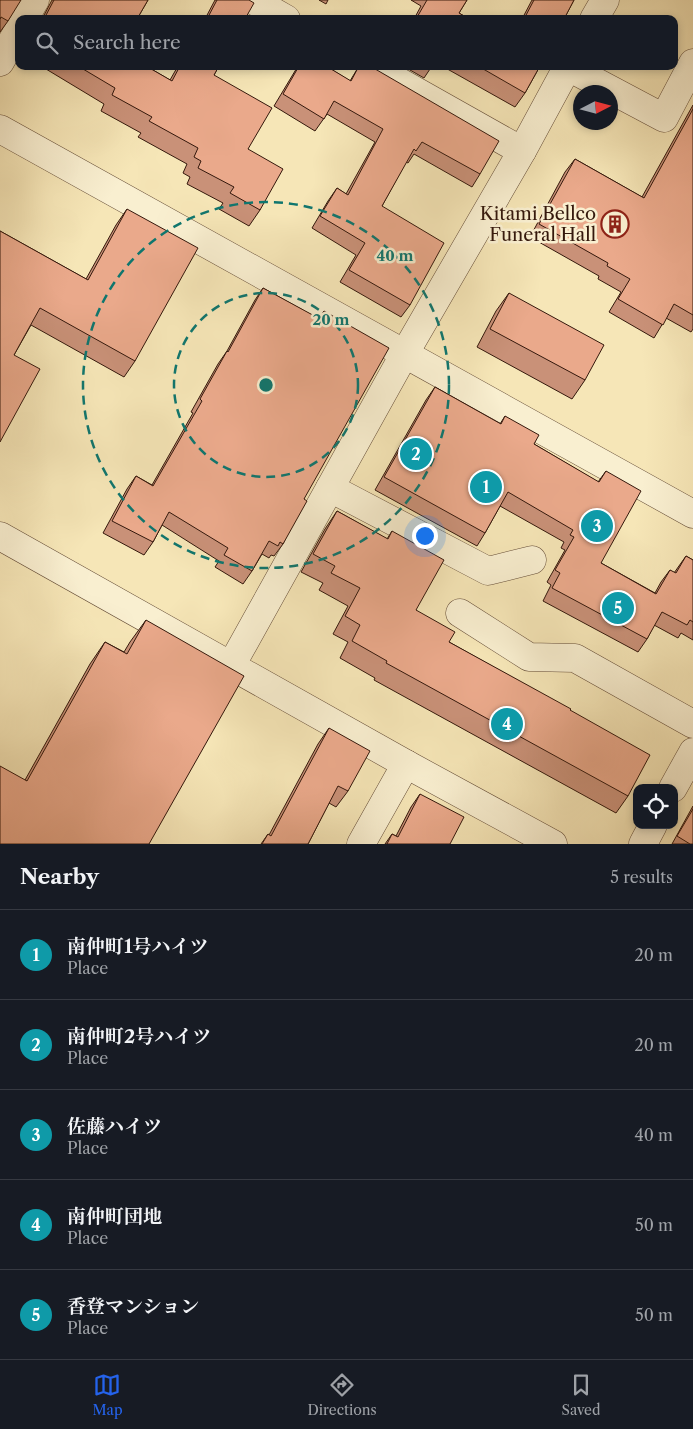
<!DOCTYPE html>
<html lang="en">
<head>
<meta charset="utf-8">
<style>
  body { margin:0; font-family:"Libre Caslon Text","Noto Serif JP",serif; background:#242831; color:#f1f3f6 }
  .controls { position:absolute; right:15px; bottom:15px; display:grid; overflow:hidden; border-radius:10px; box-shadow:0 2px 8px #0003 }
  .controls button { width:45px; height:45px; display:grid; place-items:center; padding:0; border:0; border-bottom:1px solid #363941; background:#171b24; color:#f1f3f6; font:25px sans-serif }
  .compass { position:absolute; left:573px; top:85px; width:45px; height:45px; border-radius:50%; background:#171b24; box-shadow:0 2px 8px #0003; rotate:84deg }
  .you { position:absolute; left:424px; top:535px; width:18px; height:18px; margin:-12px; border:4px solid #fff; border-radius:50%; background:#1a73e8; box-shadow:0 0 0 8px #1a73e833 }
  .badge { display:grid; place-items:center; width:32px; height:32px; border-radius:50%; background:#2563eb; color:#fff; font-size:16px; font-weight:700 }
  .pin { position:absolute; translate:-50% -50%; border:2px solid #fff; box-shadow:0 1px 5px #0006 }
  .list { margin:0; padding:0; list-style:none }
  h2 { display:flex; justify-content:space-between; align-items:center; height:65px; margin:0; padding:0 20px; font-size:21px }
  h2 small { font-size:16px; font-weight:400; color:#9ea1a6 }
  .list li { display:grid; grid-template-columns:32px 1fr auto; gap:15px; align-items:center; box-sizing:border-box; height:90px; padding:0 20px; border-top:1px solid #363941 }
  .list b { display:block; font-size:19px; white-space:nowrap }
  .list p { margin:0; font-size:16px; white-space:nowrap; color:#9ea1a6 }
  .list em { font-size:16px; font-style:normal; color:#9ea1a6 }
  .icon { flex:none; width:28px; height:28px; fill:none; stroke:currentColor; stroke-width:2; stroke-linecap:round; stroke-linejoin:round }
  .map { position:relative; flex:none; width:693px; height:844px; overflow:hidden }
  .search { position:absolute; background:#171b24; box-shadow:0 2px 8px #0003; left:15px; right:15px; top:15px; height:55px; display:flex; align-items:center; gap:12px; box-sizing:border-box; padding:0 18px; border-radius:10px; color:#9ea1a6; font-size:19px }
  .sheet { height:515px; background:#171b24 }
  nav { display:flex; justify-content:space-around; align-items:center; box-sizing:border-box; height:70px; border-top:1px solid #363941; background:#171b24; font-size:14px; color:#9ea1a6 }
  nav a { display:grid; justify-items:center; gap:2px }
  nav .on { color:#2563eb }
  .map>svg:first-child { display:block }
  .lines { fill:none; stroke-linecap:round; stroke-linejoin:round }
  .minor-casing { stroke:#644c37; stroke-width:29 }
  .minor { stroke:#f9efd0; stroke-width:28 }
  .wall { fill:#c99178; stroke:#34180c }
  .building { fill:#eaa98b; stroke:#34180c }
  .ring { fill:none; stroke:#0f766e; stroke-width:2.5; stroke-dasharray:9 6 }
  .labels { text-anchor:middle; stroke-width:5; stroke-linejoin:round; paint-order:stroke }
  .poi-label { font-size:18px; fill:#34180c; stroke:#f9efd0; text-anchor:end }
  .centre { fill:#0f766e; stroke:#f9efd0; stroke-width:2.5 }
  .ring-label { font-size:15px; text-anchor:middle; font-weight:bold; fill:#0f766e; stroke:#f9efd0; stroke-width:5; stroke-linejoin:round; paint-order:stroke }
</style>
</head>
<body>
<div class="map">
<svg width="693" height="844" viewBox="0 0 693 844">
  <rect width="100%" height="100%" fill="#f6e6b7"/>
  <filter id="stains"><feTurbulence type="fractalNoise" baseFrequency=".004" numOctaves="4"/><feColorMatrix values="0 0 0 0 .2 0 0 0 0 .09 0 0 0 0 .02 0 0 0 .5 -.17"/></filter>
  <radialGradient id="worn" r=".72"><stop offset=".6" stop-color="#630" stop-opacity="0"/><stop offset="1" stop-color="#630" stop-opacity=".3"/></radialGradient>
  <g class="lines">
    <g class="minor-casing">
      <g id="minor">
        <polyline points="253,0 286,19"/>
        <polyline points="24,19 35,0"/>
        <polyline points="594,19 605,0"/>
        <polyline points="0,62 19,29"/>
        <polyline points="371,66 522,151"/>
        <polyline points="568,67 664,118 693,63"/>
        <polyline points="0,129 693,514"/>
        <polyline points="330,488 488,571 532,560"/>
        <polyline points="0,536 406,764 553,844"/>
        <polyline points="460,613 529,657 575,658 693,724"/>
        <polyline points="231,666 405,353 522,151 568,66"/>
        <polyline points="673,788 693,752"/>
        <polyline points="361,844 406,764"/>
        <polyline points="643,844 653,825"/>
      </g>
    </g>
    <use href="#minor" class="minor"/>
  </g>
  <g class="wall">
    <polygon points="0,0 8,21 0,32"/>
    <polygon points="52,0 148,0 137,19 42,19"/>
    <polygon points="215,0 249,0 245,19 205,19"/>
    <polygon points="319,0 328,0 326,4"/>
    <polygon points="411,0 467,0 459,13 469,19 414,19 421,6"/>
    <polygon points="532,0 574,0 564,19 522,19"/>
    <polygon points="41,66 146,66 170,80 178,66 219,66 214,75 248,149 260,210 249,226 219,209 223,203 187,184 190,177 183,173 187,164 138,137 141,133 101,111 104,104"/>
    <polygon points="298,66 326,66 350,81 359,66 370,66 480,174 472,187 414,154 408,163 406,162 382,206 410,305 401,317 340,282 356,255 312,228 328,201 337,188 346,194 375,142 327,114 315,131 274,106"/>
    <polygon points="403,66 432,66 424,78"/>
    <polygon points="442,66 540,66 525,93 515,107"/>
    <polygon points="693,105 693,329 691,332 666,318 654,338 609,312 621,292 598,279 599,276 530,237 565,172 575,159 642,197"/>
    <polygon points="127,209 135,361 124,377 31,325 14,355 0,231 86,279 116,225"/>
    <polygon points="263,288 319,319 324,311 304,499 283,544 274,556 271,555 269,558 262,554 252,571 243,584 215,567 219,561 162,525 153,542 144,555 103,533 127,489 136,476 152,485 193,413 191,412 218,364 227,351 255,300"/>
    <polygon points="509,293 585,380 572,399 477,347 496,311"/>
    <polygon points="435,387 500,424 505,416 534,444 598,482 606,471 601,563 655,593 661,582 670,570 674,573 686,556 693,560 693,640 681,633 678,638 654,625 647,639 638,652 543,601 551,585 547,582 565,550 561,548 564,542 500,506 485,533 477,546 375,490 426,400"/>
    <polygon points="337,511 387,539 392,531 416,610 449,642 570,710 628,796 616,813 374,680 375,678 340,658 348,642 333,634 348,606 319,590 323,583 301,572 325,529"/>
    <polygon points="146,620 149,844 25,780 90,664 105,642 124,652 130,642"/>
    <polygon points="329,728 348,791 336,807 329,803 308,844 261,844 268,834 269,835 318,744"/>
    <polygon points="420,794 450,844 385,844 392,834 396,836 411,807"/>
    <polygon points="693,806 693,844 672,844"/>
  </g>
  <g class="building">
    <polygon points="0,0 21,0 8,21 1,17 0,19"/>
    <polygon points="54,0 148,0 137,19 44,19"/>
    <polygon points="217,0 249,0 254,3 245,19 207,19"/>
    <polygon points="427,0 467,0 459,13 469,19 416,19"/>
    <polygon points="534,0 574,0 564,19 524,19"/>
    <polygon points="78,66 146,66 172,81 180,66 219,66 214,75 272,108 248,149 283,169 260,210 230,193 234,187 198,168 201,161 194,157 198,148 149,121 152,117 112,95 115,88"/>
    <polygon points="299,66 326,66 351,81 359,66 370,66 499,141 480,174 422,142 416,151 414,149 382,206 444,243 410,305 349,270 365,243 320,216 337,188 348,195 383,129 334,101 324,119 283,94"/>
    <polygon points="478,66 540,66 525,93"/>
    <polygon points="693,109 693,315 674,304 663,325 618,299 630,279 607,266 608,263 539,224 575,159 644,198"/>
    <polygon points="127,209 198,248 135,361 40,308 14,355 40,369 0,442 0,231 88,280"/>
    <polygon points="263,288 320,319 324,311 389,348 304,499 307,501 283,544 280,542 278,546 269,541 252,571 224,555 228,548 169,512 153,542 112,521 136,476 153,486 202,401 200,399 227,351 228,352"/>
    <polygon points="509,293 604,345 585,380 490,329"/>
    <polygon points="435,387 501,424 505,416 539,435 534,444 599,482 606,471 641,491 601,563 656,594 670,570 676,573 686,556 693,560 693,622 690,620 687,625 662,612 647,639 552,588 560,573 555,570 574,537 570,535 573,530 508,492 485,533 384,477"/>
    <polygon points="337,511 388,539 392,531 444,560 416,610 455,632 449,642 571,709 570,710 650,755 628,796 386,663 387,661 352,641 360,625 345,616 360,588 331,573 335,566 313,554"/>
    <polygon points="146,620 244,676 149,844 0,844 0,766 27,781 105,642 127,654"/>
    <polygon points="329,728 370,751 348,791 338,786 308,844 262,844 268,834 271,836"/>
    <polygon points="420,794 464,817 450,844 387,844 392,834 398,837"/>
    <polygon points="693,809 693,844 690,844 677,836"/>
  </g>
  <g class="ring">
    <circle cx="266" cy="385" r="92"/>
    <circle cx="266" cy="385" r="183"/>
  </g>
  <defs>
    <g id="building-ring" transform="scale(1.4375)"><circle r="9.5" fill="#f9efd0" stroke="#8f2418" stroke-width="1.5"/><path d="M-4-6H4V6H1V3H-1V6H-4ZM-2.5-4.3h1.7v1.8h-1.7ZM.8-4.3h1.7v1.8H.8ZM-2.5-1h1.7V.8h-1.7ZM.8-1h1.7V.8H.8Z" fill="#8f2418"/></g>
  </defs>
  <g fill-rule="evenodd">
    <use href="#building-ring" x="615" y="224"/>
  </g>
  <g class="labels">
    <g class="poi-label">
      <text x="596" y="220">Kitami Bellco<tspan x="596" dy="21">Funeral Hall</tspan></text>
    </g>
  </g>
  <circle cx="266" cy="385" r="8" class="centre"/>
  <g class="ring-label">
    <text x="395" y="261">40 m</text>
    <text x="331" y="325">20 m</text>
  </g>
  <rect width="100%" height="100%" filter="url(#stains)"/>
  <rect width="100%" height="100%" fill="url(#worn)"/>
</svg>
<div class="controls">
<button><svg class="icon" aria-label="locate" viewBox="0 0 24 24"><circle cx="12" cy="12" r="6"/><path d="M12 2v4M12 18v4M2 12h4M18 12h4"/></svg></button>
</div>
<svg class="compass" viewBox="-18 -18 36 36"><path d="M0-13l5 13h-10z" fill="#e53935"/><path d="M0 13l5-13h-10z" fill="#9ea1a6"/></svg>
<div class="you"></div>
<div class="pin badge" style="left:486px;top:487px;background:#0f9aa8">1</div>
<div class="pin badge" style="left:416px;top:454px;background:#0f9aa8">2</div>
<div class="pin badge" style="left:597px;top:526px;background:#0f9aa8">3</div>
<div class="pin badge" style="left:507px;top:724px;background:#0f9aa8">4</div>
<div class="pin badge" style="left:618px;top:608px;background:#0f9aa8">5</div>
<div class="search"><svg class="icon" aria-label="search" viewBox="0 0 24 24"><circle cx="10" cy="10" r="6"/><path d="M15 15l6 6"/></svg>Search here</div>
</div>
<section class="sheet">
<h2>Nearby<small>5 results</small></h2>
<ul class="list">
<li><span class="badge" style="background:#0f9aa8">1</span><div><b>南仲町1号ハイツ</b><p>Place</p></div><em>20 m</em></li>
<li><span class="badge" style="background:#0f9aa8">2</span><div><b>南仲町2号ハイツ</b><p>Place</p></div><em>20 m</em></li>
<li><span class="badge" style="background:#0f9aa8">3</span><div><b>佐藤ハイツ</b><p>Place</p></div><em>40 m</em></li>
<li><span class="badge" style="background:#0f9aa8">4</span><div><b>南仲町団地</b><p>Place</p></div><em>50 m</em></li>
<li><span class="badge" style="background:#0f9aa8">5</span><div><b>香登マンション</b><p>Place</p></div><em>50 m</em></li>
</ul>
</section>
<nav>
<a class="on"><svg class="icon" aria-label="map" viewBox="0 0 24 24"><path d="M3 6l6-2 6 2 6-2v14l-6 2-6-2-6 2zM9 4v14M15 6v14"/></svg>Map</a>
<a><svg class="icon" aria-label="directions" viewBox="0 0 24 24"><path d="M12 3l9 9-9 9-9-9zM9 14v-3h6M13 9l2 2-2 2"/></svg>Directions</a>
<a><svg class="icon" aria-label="saved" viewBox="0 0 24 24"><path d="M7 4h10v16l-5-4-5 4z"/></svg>Saved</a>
</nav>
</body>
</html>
